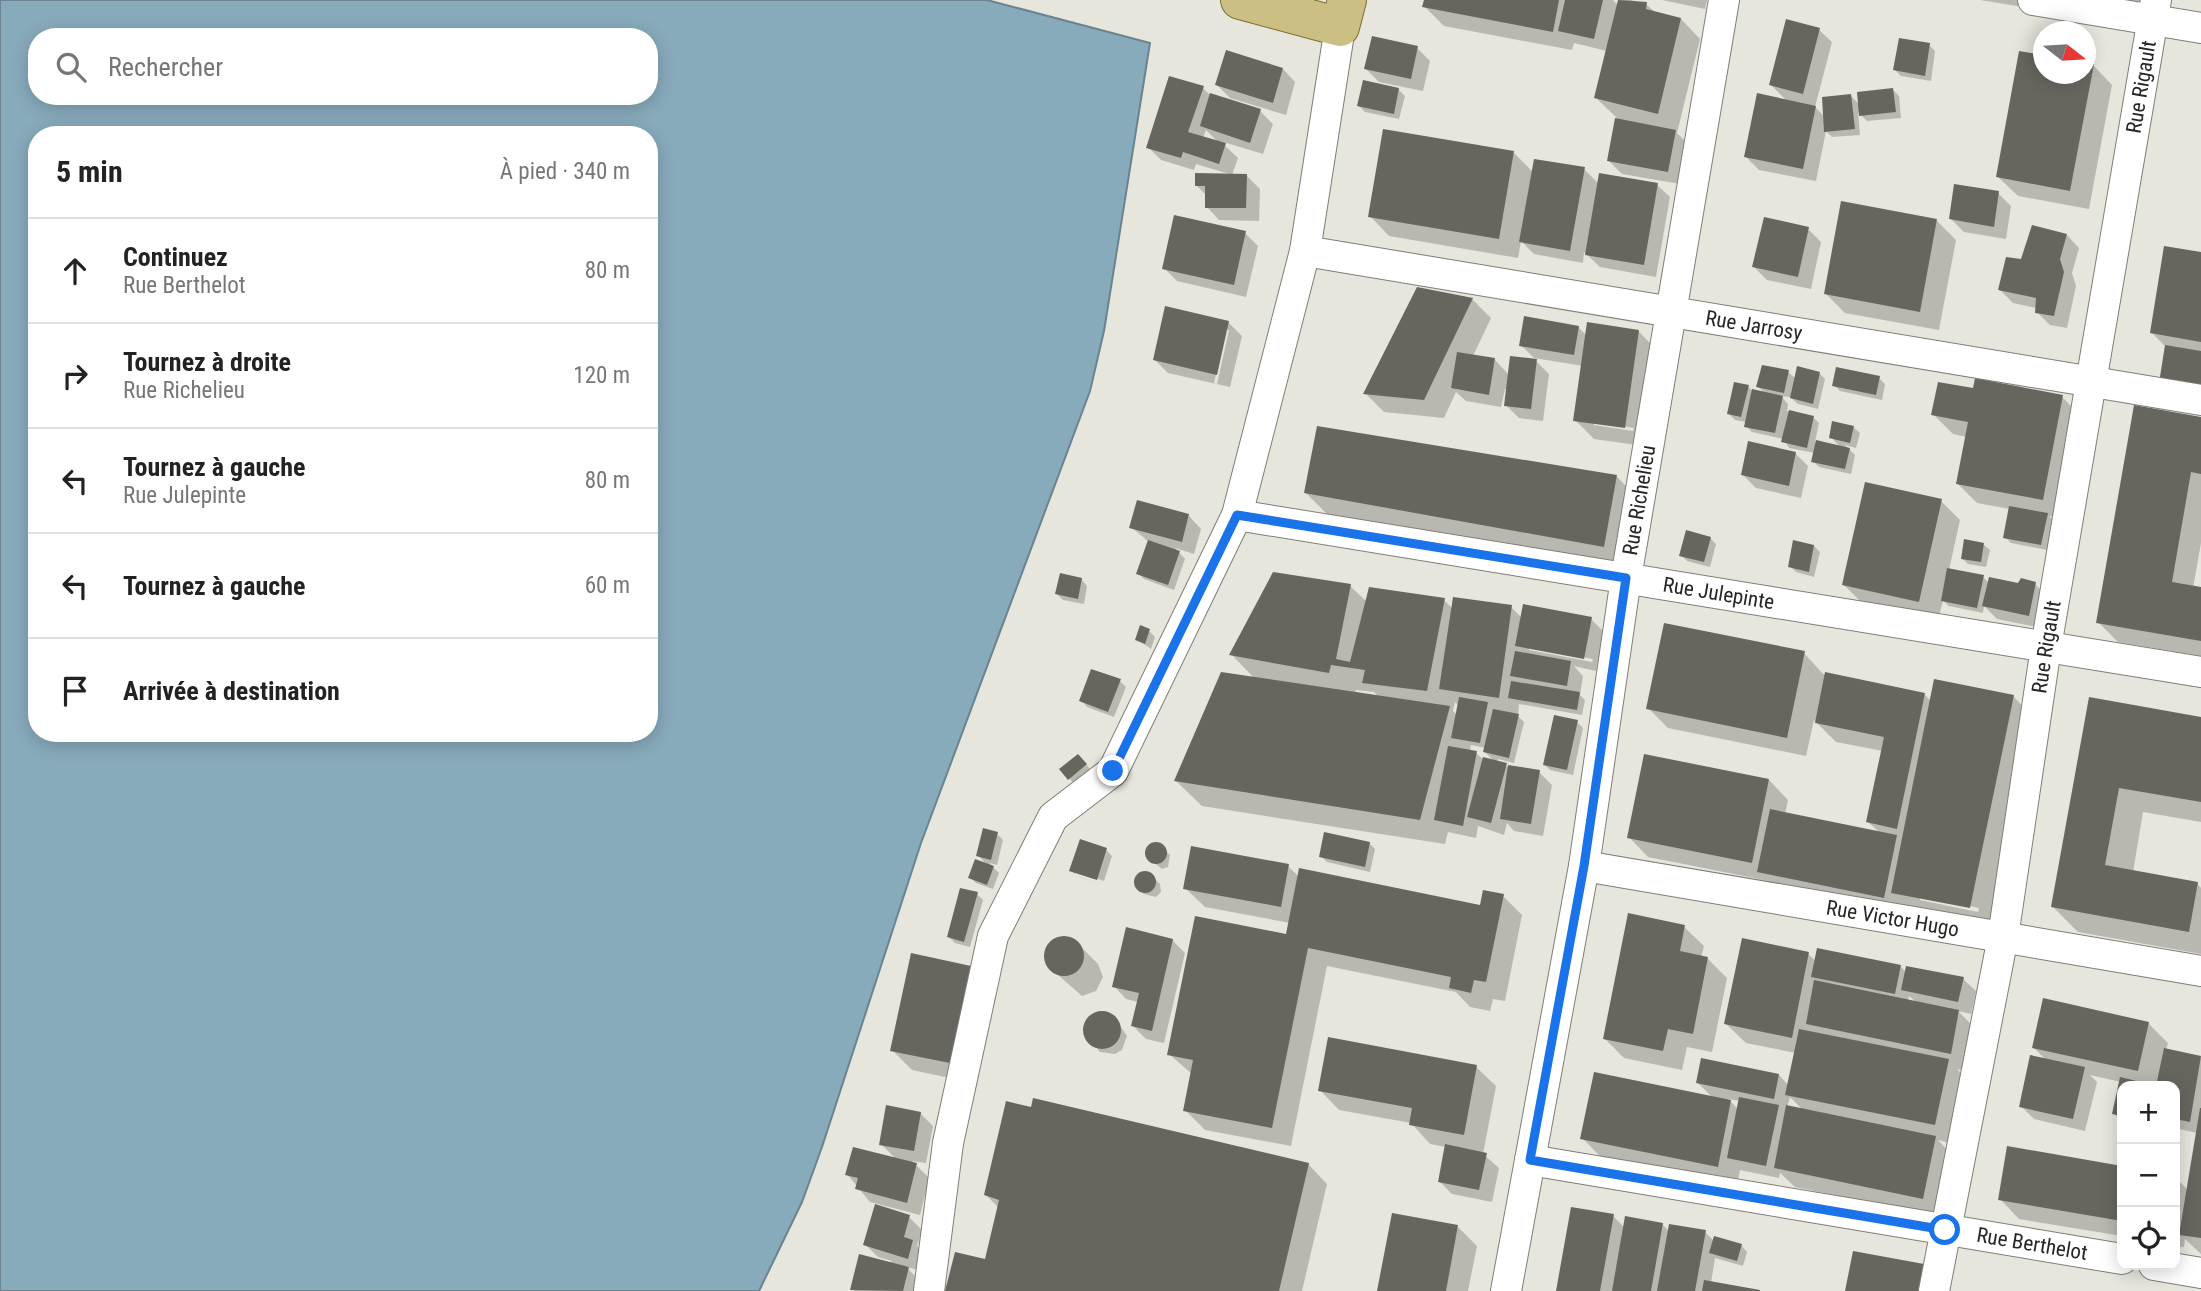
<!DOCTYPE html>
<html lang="fr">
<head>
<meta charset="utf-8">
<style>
  body { margin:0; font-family:"Roboto Condensed",sans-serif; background:#f2f2f2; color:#222 }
  .controls { position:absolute; right:21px; bottom:21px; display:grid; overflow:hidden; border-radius:14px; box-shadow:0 4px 18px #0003 }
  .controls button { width:63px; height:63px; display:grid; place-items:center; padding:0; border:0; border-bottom:2px solid #e0e0e0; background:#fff; color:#222; font:35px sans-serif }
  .compass { position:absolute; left:2033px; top:21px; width:63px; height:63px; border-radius:50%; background:#fff; box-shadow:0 4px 18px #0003; rotate:107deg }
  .stop { position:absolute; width:21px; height:21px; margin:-16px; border:5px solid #1a73e8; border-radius:50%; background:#fff }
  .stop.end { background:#1a73e8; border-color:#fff; box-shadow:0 2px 7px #0008 }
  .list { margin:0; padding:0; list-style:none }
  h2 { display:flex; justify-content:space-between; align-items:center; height:91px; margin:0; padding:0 28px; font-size:30px }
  h2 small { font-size:23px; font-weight:400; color:#767676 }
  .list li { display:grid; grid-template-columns:46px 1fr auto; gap:21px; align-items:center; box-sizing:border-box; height:105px; padding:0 28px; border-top:2px solid #e0e0e0 }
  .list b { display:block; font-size:26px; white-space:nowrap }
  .list p { margin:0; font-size:23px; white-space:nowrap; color:#767676 }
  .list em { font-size:23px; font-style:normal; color:#767676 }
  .icon { flex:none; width:38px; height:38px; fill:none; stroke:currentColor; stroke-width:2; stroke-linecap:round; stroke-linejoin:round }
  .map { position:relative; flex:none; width:2201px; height:1291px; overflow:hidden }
  .search { position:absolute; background:#fff; box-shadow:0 4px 18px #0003; left:28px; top:28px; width:630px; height:77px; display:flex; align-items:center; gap:18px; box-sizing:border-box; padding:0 24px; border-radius:28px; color:#767676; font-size:26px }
  .panel { position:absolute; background:#fff; box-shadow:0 4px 18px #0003; left:28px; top:126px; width:630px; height:616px; border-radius:28px }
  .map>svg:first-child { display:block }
  .water { fill:#88abbc; stroke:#6b838e; stroke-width:2; fill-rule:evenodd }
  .shadow { fill:#0003; fill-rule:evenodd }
  .building { fill:#67665e }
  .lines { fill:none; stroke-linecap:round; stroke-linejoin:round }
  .street-casing { stroke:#7f7e76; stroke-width:32 }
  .primary-casing { stroke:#7b6e2c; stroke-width:40 }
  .street { stroke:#fff; stroke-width:30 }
  .primary { stroke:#cbbf83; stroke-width:38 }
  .route { stroke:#1a73e8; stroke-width:9 }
  .labels { text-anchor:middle; stroke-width:7; stroke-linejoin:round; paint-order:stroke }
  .street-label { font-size:21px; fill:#272623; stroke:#f4f3ea }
</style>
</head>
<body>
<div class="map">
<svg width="2201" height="1291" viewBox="0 0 2201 1291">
  <rect width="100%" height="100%" fill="#e7e6dd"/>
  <path class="water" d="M0,0h987l163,43 -46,288 -14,60 -169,452 -99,304 -20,55 -43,89h-759zM37,37h612v59h-612zM37,135h612v598h-612z"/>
  <path class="shadow" d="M1425,0h188l6,6 1,-6h11l15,4 10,9 25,6 19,20 -23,94 11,11 -8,40 -58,-10 -13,-13 8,-43 -21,-20 11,-47 -33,-8 -2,7 -128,-24 -20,-20z
    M1662,0h45l-2,9z
    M1980,0h176l-5,28z
    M1819,30l13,12 -17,65 10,10 26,-21 9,9 33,-15 6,6 2,22 -34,3 -9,-9 2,23 -28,2 -6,-6 -10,50 -57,-11 -13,-13 41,-56 -16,-16z
    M1929,45l6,6 -4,30 -30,-5 -6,-6z
    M1417,48l13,13 -7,30 -44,-9 -13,-13z
    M2086,64l7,1 19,20 -23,124 -71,-13 -20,-19 46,-103h42z
    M1283,69l12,13 -9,33 -56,-17 -13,-13z
    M1203,88l7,7 50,16 13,13 -10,30 -43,-13 18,17 -6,17 15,1 13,13 -1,32 -40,-1 -12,-13v-11l-10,-10 32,-12 -33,-10 -2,6 -33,-10 -13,-13zM1206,130l13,13 -16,-5z
    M1398,89l7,7 -6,23 -34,-7 -6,-6z
    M1514,153l19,19 51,-3 15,15 58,1 13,12 -14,80 -56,-10 -16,-15 -1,11 -49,-9 -13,-13 -3,17 -129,-22 -19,-20z
    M1998,193l13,13 -5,33 -42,-7 -13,-13z
    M1936,220l20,20 -17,90 -94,-17 -19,-19z
    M1808,229l13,13 -10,47 -44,-9 -13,-13z
    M1245,233l13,13 -12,51 -69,-16 -13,-13z
    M2067,235l12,13 -7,25 4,13 -9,42 -17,-3 -13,-13v-4l-24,-5 -13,-13 22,-29z
    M2201,254v151l-35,-58 -14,-14z
    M1472,299l19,19 -18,38 22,4 14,15 27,-14 13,13 -6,47 -24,-3 -13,-13 2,-16h-3l-4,18 -35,-6 -10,-9 -12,26 -60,-6 -19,-19z
    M1166,308l63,15 13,13 -12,51 -62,-14 -13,-13zM1226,330h3l-12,54 -3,-1z
    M1578,327l9,9 51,-5 20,20 -14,95 -50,-7 -19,-19 8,-54 -49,-8 -13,-13zM1594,422l40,6 -1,3 -39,-6z
    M1788,372l8,7 23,-6 6,6 -7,30 -20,-5 -8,-7 -9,-1 7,8 -1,7 26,6 6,6 -4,19 26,6 -10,-11 22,-10 7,6 -4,15 -11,-3 10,10 -4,19 -32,-7 -6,-6 2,-8 -26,-5 -5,-9 -32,-7 -6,-6 1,-4 -12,-2 -6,-6 19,-27 5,4 13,3 -8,-7z
    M1879,378l6,6 -3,16 -42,-9 -6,-6z
    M1975,390l87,7 19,19 -19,103 -13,-3 4,4 -6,30 -36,-7 -6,-6 5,-28 -33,-6 -19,-19 9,-47 -14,-3 -20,-20z
    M2201,418v125l-8,45 8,1v67l-83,-14 -20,-20z
    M1318,428l299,49 25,25 -13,69 -298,-53 -25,-25z
    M1795,453l13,13 -7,32 -45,-10 -13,-13z
    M1941,501l19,19 -11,50 34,7 6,6 46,1 13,13 -6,31 -45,-9 -13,-13 -1,7 -34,-7 -6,-6 -5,20 -75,-16 -19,-19z
    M1189,516l12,13 -7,25 -19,-6 10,11 -11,31 -30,-11 -6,-6 11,-31 -18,-15z
    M1710,538l6,6 -6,23 -23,-6 -6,-6z
    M1983,544l7,6 -4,17 -18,-3 -6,-6z
    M1814,546l6,6 -6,25 -18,-5 -6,-6z
    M1081,579l6,7 -3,18 -21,-4 -6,-6z
    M1350,586l17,16 77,-2 9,9 58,-2 11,11 69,1 13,13 -8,39 -22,-5 9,10 -3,19 5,5 -3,15 -63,-11 -1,12 6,6 -10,41 -16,-4 -1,3 11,5 31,5 13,13 -9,51 -29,-5 -7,-8 -3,12 -26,-9 -2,12 -28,-6 -3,12 -243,-38 -26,-25 79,-102 -24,-25zM1529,647l64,12 -1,3 -63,-12zM1356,690l18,2 5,5 -24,-3zM1455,702l4,4 -2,9 -4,-4zM1471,745l15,3 -1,4 10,10 -11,-2 -8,-7 -6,-1z
    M1149,631l6,6 -4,12 -14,-10z
    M1804,653l19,21 102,21 7,7 81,-6 25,26 -43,210 -77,-15 -13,-12 -2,12 -124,-26 -10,-10 -121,-24 -19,-20 140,-57 19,20 -3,14 95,19 -12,-11 15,-71 -47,-9 -22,-22 -8,36 -138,-28 -20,-20zM1920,896l59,12 -1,4 -58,-12z
    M1093,671l27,10 6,6 -12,30 -27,-10 -6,-7z
    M2090,699l111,20v103l-58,-10 -10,60 64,11 4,5v66l-123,-22 -25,-25z
    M1577,722l6,6 -10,47 -23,-5 -6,-6z
    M1084,762l8,9 -17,14 -14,-16z
    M997,834l6,6 -6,25 -8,-2 10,10 -6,16 -17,-6 -6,-6 17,-12 -9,-10z
    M1369,843l6,6 -5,23 -43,-10 -6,-6z
    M1152,845l11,3 7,7 -2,12 -6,2 -14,-11 -1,-8z
    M1106,850l6,6 -8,25 -29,-10v4l28,10 -26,-9 -6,-6z
    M1288,866l11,11 183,30 21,-11 19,19 -17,86 -12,-2 -3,12 -20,-4 -14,-15 -129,-26 -36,180 -86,-16 -20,-20 7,-36 -23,-20 118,-118 3,-13 -85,-16 -20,-19z
    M1142,874l11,3 7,7 1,8 -5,5 -12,-3 -6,-7 -1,-8z
    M977,894l6,6 -13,47 -15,-4 -6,-6z
    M1684,927l20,19 -3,12 7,1 19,19 -15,74 -25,-5 -5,23 -58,-12 -20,-20z
    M1066,938l12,6 20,20 5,13 -7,14 -14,5 -33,-29 -3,-14 7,-11z
    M1172,940l13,13 -21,90 -18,-4 -13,-13 5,-24 -12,-3 -12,-13z
    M1808,954l8,7 84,5 7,7 56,6 13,12 -5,23 -13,-3 20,20 -8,41 -13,-3 11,11 -14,64 -16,-4 16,17 -12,60 -147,-30 -15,-14 -1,5 -39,-8 -3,15 -135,-27 -20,-20 131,-40 -15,-15 81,-8 10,11 7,-33 -50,-10 -20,-19zM1909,996l8,7 -9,-2zM1790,1097l14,14 -17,-3zM1728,1099l12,2 -2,8z
    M970,968l20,19 -21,95 -57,-12 -20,-20z
    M1098,1013l15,2 14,21 -5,14 -7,4 -15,-2 -15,-18 3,-15z
    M2148,1023l20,20 -2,7 35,8v196l-16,-15 -1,8 -9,-1v-69l13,13 9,-57 -22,-5v-42h-53v34l-8,-6 7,-32 -31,-7 7,7 -12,49 -51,-12 -13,-13 26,-45 -13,-13z
    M1476,1067l20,19 -13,68 16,14 -7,34 -40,-8 -13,-13 7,-34 -16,-3 -19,-21 -72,-13 -19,-20z
    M920,1113l13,13 -7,37 -14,-2 17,17 -9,37 -50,-13 -23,-28 49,-15 -15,-15z
    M2008,1148l114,19v69l-103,-17 -19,-20z
    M1308,1164l19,20 -25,107h-355l40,-30 12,-53 -13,-13z
    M1613,1216l11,11 38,-3 7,7 36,1 9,9 27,4 6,7 -4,14 -28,-8 -4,25 47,8h-200z
    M909,1217l13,13 -5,16 8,8 -5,17 -15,-5 16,16 -2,9h-65l38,-30 -14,-4 -13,-13z
    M1458,1227l19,19 -9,45h-89z"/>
  <path class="building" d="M1424,0h135l-6,32 -131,-25z
    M1565,0h38l-9,39 -36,-8z
    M1618,0l29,2 -1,7 35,9 -23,96 -64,-16z
    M1786,19l34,9 -17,66 -34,-9z
    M1372,36l46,10 -7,33 -47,-10z
    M1899,38l31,5 -5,33 -32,-6z
    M1226,50l57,18 -10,35 -58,-18z
    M2019,51l25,4v19h42v-12l8,2 -24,127 -74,-14z
    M1169,76l35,10 -16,46 38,11 -7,21 -36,-12 -2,6 -35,-10z
    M1363,80l36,8 -5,26 -37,-8z
    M1893,88l3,24 -37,4 -2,-24z
    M1210,93l51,16 -11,34 -50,-17z
    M1757,93l59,13 -13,63 -59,-12z
    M1851,94l4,35 -31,3 -2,-35z
    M1615,118l61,12 -8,42 -61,-11z
    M1383,129l131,22 -15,88 -131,-22z
    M1534,159l51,8 -15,84 -51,-9z
    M1195,173l52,1 -1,34h-41v-22h-10z
    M1599,173l59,10 -14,82 -59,-10z
    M1954,184l45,7 -5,36 -45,-8z
    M1841,201l96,18 -17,93 -96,-18z
    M1174,215l72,16 -12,54 -72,-16z
    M1764,217l45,10 -11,50 -46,-10z
    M2032,225l35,9 -7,25 4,13 -10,44 -19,-3 1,-15 -38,-8 8,-33 15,2z
    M2164,246l37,6v90l-51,-9z
    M1417,287l56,11 -49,102 -61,-6z
    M1165,306l64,15 -12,54 -64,-15z
    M1524,316l55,10 -5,29 -55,-9z
    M1587,322l52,8 -14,98 -52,-7z
    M2165,345l36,6v39l-42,-7z
    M1457,352l38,6 -6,37 -38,-7z
    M1510,356l27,3 -6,50 -27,-3z
    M1762,365l27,5 -5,23 -28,-6z
    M1797,366l23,6 -7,32 -23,-6z
    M1836,367l44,9 -4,19 -44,-9z
    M1975,378l88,17 -20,105 -87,-16 12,-62 -37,-7 7,-33 35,6z
    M1734,382l15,3 -8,32 -14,-3z
    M1752,389l31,7 -8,37 -31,-6z
    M2134,405l67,12v57l-10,-2 -19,110 29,5v54l-105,-18z
    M1789,410l25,6 -7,32 -26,-6z
    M1832,421l22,5 -4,17 -21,-5z
    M1317,426l300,49 -13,72 -300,-54z
    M1816,440l34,8 -5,21 -34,-7z
    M1748,441l48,11 -7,34 -48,-11z
    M1865,482l77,17 -23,103 -77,-17z
    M1137,500l52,14 -7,28 -53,-14z
    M2009,506l39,7 -7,32 -38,-7z
    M1686,530l25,7 -7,25 -25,-6z
    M1964,539l20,4 -3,19 -20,-3z
    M1148,540l32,11 -12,34 -32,-11z
    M1793,540l21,5 -5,27 -21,-5z
    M1947,568l37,7 -7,33 -36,-7z
    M1273,572l78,12 -15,75 14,3 19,-75 76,11 -18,93 -65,-8 3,-13 -34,-5 -2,8 -100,-18z
    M1060,573l22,5 -4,21 -23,-5z
    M1989,577l29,6 3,-5 15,4 -7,34 -47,-10z
    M1453,597l59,8 -13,93 -60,-9z
    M1523,604l69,13 -8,42 -69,-13z
    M1664,623l141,28 -18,87 -141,-29z
    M1140,625l10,4 -5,15 -10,-4z
    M1515,651l56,10 -4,25 -57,-10z
    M1091,669l30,10 -13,33 -29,-11z
    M1221,672l229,34 -30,114 -246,-39z
    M1825,672l100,21 -28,136 -31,-7 18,-85 -69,-14z
    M1934,679l80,16 -44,213 -79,-15z
    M1511,681l69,11 -3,18 -69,-12z
    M1459,697l29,5 -8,41 -29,-5z
    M2089,697l112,20v85l-82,-14 -14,77 93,17 -9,50 -138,-25z
    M1493,709l26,5 -10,44 -26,-6z
    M1554,715l24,5 -11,50 -24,-5z
    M1448,746l29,5 -14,75 -29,-6z
    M1078,754l9,10 -19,16 -9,-11z
    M1644,754l125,25 -17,84 -125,-25z
    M1483,757l24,6 -16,60 -24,-6z
    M1508,765l32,5 -9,54 -31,-5z
    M1770,809l127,26 -13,63 -127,-26z
    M983,828l15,4 -7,28 -15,-4z
    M1324,832l46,10 -5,25 -46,-10z
    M1080,839l27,9 -10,32 -28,-9z
    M1145 853a11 11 0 1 1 22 0a11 11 0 1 1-22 0Z
    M1191,846l98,18 -8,43 -98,-18z
    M975,859l19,7 -7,19 -19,-7z
    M1299,868l181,37 3,-15 21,4 -18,88 -12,-2 -3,13 -22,-5 2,-11 -143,-29 -36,180 -89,-17 10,-51 -26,-5 28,-139 91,18z
    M1134 882a11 11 0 1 1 22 0a11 11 0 1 1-22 0Z
    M960,888l18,4 -14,50 -17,-5z
    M1628,913l57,12 -5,26 28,6 -15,77 -25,-5 -5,22 -60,-12z
    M1126,927l47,12 -21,92 -21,-5 8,-33 -27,-6z
    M1044 956a20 20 0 1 1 40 0a20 20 0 1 1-40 0Z
    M1742,938l67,14 -17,86 -68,-14z
    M1817,948l84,17 -6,29 -84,-17z
    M911,953l60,13 -21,97 -60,-12z
    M1906,966l58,11 -6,25 -57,-12z
    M1814,980l145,30 -8,44 -145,-30z
    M2043,998l106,24 -11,49 -106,-23z
    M1083 1030a19 19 0 1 1 38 0a19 19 0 1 1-38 0Z
    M1799,1029l150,30 -14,66 -150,-30z
    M1328,1037l149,28 -13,70 -55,-10 3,-17 -94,-17z
    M2164,1048l37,8 -11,66 -15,-3v-33h-19z
    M2030,1055l55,12 -12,52 -54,-12z
    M1701,1058l78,16 -5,25 -78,-16z
    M1594,1072l137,28 -13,67 -138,-28z
    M2120,1077l29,7 -27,2v30l-10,-2z
    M1739,1097l40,8 -13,61 -39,-8z
    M1033,1098l276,65 -30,128h-334l10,-39 30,7 14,-59 -15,-5 22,-94 25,6z
    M886,1105l35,7 -7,39 -35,-6z
    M1786,1105l150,31 -13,63 -149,-31z
    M2200,1108h1v130l-22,-3z
    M1445,1144l42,9 -8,37 -41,-8z
    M2007,1146l115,20v55l-124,-21z
    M853,1147l64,16 -10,40 -52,-14 3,-11 -13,-3z
    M875,1204l35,11 -6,22 9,3 -5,19 -45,-14z
    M1571,1207l43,7 -14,77h-44z
    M1392,1213l66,12 -12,66h-69z
    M1625,1216l38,7 -12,68h-39z
    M1669,1224l37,6 -11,61h-38z
    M1714,1236l28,8 -5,17 -28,-8z
    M1853,1251l71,13 -6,27h-73z
    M859,1254l50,13 -6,24 -53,-1z
    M1704,1280l56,10v1h-58z"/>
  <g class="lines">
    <defs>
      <g id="street">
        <path d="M2033,0l168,28"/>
        <path id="s1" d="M1305,251l896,149"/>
        <path id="s2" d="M1237,515l964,157"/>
        <path id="s3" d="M1584,866l617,105"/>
        <path id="s4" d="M1530,1160l592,99"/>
        <path d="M2154,1265l47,8"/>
        <path d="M929,1291l19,-148 45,-207 60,-119 60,-46 124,-256 68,-264 35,-224"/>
        <path id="s5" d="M1506,1291l78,-425 42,-288 98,-578"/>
        <path id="s6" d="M1934,1291l69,-354 43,-290 110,-647"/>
      </g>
      <path id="primary" d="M1240,0l100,27 7,-27"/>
    </defs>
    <use href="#street" class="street-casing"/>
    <use href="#primary" class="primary-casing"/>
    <use href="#street" class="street"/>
    <use href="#primary" class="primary"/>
  </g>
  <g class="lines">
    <path class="route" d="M1113,771l124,-256 389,63 -42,288 -54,294 415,70"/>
  </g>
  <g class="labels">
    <g class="street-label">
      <text dy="7" stroke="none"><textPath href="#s6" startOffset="1222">Rue Rigault</textPath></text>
      <text dy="7" stroke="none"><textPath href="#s1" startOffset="455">Rue Jarrosy</textPath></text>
      <text dy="7" stroke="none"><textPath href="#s5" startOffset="802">Rue Richelieu</textPath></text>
      <text dy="7" stroke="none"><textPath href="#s2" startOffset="488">Rue Julepinte</textPath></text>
      <text dy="7" stroke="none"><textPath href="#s6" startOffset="654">Rue Rigault</textPath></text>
      <text dy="7" stroke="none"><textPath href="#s3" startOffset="313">Rue Victor Hugo</textPath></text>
      <text dy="7" stroke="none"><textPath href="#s4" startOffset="509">Rue Berthelot</textPath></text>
    </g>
  </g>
</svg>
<div class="controls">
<button>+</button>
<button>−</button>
<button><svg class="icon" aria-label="locate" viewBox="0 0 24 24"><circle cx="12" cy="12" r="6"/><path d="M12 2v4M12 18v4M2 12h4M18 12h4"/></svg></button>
</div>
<svg class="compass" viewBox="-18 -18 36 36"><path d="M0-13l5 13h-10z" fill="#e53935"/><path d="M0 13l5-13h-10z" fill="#767676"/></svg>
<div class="stop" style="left:1945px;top:1230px"></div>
<div class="stop end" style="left:1113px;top:771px"></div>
<div class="search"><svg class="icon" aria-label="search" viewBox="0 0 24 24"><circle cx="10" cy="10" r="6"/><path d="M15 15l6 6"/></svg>Rechercher</div>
<section class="panel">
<h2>5 min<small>À pied · 340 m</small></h2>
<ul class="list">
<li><svg class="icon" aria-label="ahead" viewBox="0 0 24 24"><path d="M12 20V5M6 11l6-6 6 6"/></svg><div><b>Continuez</b><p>Rue Berthelot</p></div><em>80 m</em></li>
<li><svg class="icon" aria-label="right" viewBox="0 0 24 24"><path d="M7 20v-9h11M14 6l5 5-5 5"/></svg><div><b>Tournez à droite</b><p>Rue Richelieu</p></div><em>120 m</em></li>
<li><svg class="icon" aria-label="left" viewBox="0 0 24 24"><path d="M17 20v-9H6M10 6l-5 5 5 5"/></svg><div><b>Tournez à gauche</b><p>Rue Julepinte</p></div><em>80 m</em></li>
<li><svg class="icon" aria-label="left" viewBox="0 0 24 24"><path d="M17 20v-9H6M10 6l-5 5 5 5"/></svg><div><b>Tournez à gauche</b></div><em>60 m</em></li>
<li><svg class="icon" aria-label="arrive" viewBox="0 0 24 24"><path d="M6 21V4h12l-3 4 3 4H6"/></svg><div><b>Arrivée à destination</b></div></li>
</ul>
</section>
</div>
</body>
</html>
